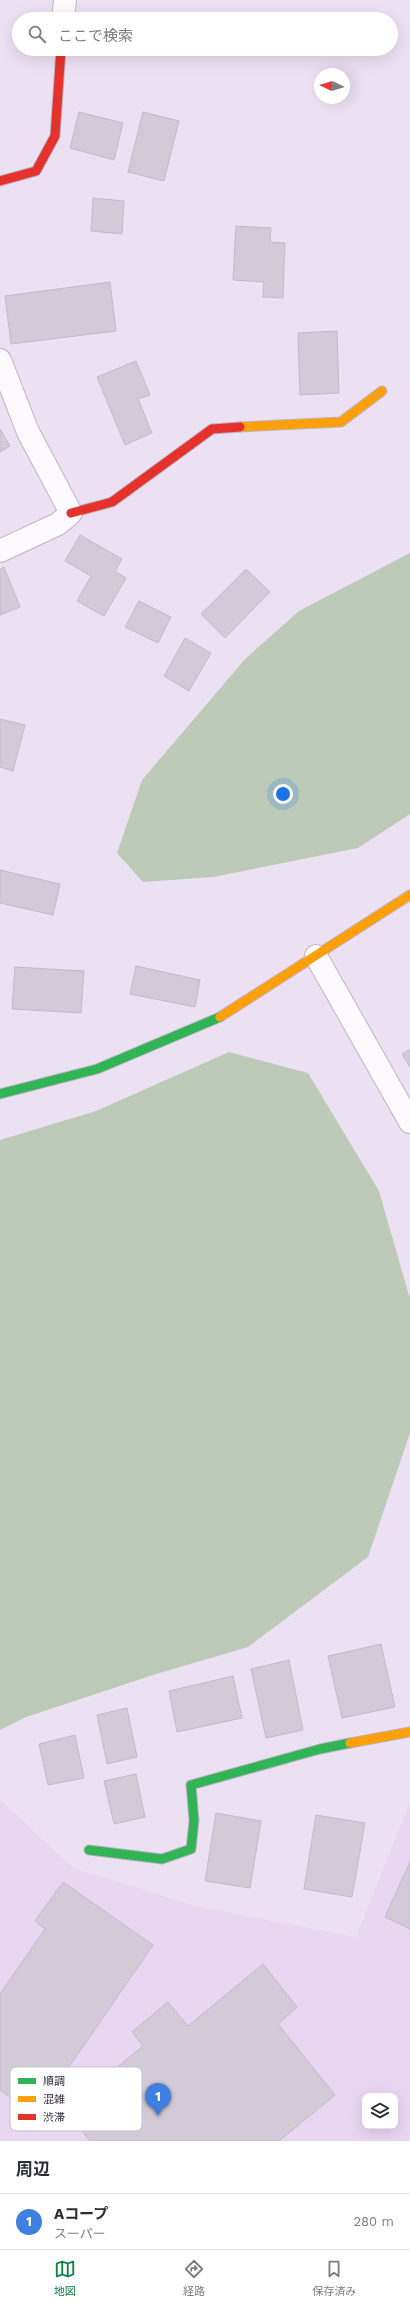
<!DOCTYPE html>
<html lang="ja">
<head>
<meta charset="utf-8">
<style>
  body { margin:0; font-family:"Work Sans","Noto Sans JP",sans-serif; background:#f2f2f3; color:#2b2b33 }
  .controls { position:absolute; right:12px; bottom:12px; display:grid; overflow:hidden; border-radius:8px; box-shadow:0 4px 16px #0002 }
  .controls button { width:36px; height:36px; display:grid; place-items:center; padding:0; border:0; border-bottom:1px solid #e1e1e2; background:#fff; color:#2b2b33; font:20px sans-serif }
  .compass { position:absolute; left:314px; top:68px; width:36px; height:36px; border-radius:50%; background:#fff; box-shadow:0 4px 16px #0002; rotate:274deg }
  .you { position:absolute; left:283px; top:794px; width:14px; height:14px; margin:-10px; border:3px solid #fff; border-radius:50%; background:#1a73e8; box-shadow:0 0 0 6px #1a73e833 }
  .badge { display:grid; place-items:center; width:26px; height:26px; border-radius:50%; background:#0b8043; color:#fff; font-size:13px; font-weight:700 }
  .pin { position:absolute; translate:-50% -33px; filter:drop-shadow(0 1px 2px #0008) }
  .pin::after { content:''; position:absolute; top:21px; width:14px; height:12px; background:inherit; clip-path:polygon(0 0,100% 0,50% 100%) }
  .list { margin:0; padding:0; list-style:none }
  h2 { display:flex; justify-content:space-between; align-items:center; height:52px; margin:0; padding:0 16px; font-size:17px }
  h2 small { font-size:13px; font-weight:400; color:#7c7c81 }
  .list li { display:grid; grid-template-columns:26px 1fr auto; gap:12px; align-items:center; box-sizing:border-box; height:56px; padding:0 16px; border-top:1px solid #e1e1e2 }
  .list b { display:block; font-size:15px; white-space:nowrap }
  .list p { margin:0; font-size:13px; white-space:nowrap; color:#7c7c81 }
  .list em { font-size:13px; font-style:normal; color:#7c7c81 }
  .icon { flex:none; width:22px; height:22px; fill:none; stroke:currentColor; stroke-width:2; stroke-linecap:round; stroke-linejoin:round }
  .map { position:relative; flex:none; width:410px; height:2141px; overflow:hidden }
  .search { position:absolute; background:#fff; box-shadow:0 4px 16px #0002; left:12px; right:12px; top:12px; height:44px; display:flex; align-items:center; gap:10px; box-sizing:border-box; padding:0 14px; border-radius:22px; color:#7c7c81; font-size:15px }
  .sheet { height:108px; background:#fff }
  nav { display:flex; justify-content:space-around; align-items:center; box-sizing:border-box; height:56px; border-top:1px solid #e1e1e2; background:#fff; font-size:11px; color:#7c7c81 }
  nav a { display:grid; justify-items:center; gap:2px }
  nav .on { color:#0b8043 }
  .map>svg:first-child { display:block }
  .built { fill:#e8d6f3; fill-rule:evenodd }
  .forest { fill:#bdcab8 }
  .building { fill:#d3cad8; stroke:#c2bac8 }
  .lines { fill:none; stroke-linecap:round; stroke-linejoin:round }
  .street-casing { stroke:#bdb4c3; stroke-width:24 }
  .fast-casing { stroke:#bdb4c3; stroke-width:11 }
  .slow-casing { stroke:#bdb4c3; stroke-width:11 }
  .jam-casing { stroke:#bdb4c3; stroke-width:11 }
  .street { stroke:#fcfafd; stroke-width:22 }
  .fast { stroke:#30b455; stroke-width:9 }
  .slow { stroke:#ff9f0a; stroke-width:9 }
  .jam { stroke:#e5322d; stroke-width:9 }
  .key { fill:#fff; stroke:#c2c0c3; stroke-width:1 }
  .key-label { font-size:11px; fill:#332c38 }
</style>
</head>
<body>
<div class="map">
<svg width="410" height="2141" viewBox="0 0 410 2141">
  <rect width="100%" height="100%" fill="#ece1f3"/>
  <path class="built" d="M0,1799l73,69 126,39 157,30 54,-134v338h-410zM365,2096h30v30h-30z"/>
  <path class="forest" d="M410,553v261l-52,34 -145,29 -70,5 -26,-29 25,-73 104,-122 53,-47z
    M229,1052l79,21 71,118 31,108v134l-42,124 -120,90 -95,28 -127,42 -26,13v-590l96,-29z"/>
  <path class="building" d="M79,112l44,11 -9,37 -44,-12z
    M143,112l36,9 -15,60 -36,-9z
    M93,198l31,3 -2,33 -31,-3z
    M236,226l35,2 -1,14 15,1 -2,55 -20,-1 1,-15 -31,-2z
    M110,282l6,49 -105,13 -6,-48z
    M337,331l2,62 -39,2 -2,-62z
    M136,361l14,34 -12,4 14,34 -27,12 -28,-68z
    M0,429l10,17 -10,6z
    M80,535l42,24 -7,12 11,7 -22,38 -27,-15 14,-25 -26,-15z
    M4,567l16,40 -20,8v-46z
    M246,569l24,23 -45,46 -24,-24z
    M139,601l32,16 -13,26 -33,-16z
    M185,638l26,15 -22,38 -25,-15z
    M0,719l25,6 -12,46 -13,-4z
    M0,870l60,14 -7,31 -53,-12z
    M136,966l64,14 -5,27 -65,-13z
    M15,967l69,4 -3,42 -69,-4z
    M410,1049v18l-8,-13z
    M381,1644l14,63 -53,11 -14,-62z
    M289,1660l14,70 -37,8 -15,-69z
    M233,1676l9,42 -65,14 -8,-41z
    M127,1708l10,49 -30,7 -10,-49z
    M75,1735l9,43 -36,7 -9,-41z
    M136,1774l9,43 -31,7 -10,-43z
    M216,1813l45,8 -11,67 -45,-7z
    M316,1815l49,8 -13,74 -48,-8z
    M410,1862v67l-25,-12z
    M63,1882l90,63 -117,170 -36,-25v-96l45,-65 -10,-8z
    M263,1964l34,43 -19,17 57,71 -56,46h-189l-25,-31 78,-64 -11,-14 36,-30 20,24z"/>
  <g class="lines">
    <defs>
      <path id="street" d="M63,19l2,-19
        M0,360l28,72 43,81 -13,11 -58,27
        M316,956l94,166"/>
      <path id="fast" d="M0,1094l97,-25 123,-52
        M89,1850l73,9 29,-10 3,-28 -3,-36 129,-36 30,-6"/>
      <path id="slow" d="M240,427l101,-5 41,-31
        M220,1017l190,-122
        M350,1743l60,-11"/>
      <path id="jam" d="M0,181l36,-10 19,-35 6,-87
        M71,513l41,-11 100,-73 28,-2"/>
    </defs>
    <use href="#street" class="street-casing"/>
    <use href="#fast" class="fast-casing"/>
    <use href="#slow" class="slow-casing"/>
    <use href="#jam" class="jam-casing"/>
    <use href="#street" class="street"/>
    <use href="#fast" class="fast"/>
    <use href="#slow" class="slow"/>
    <use href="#jam" class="jam"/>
  </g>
  <rect x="10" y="2067" width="132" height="64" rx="6" class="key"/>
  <rect x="18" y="2078" width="18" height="6" fill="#30b455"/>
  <rect x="18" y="2096" width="18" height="6" fill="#ff9f0a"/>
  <rect x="18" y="2114" width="18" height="6" fill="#e5322d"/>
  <g class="key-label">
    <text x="43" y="2085">順調</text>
    <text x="43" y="2103">混雑</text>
    <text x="43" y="2121">渋滞</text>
  </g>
</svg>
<div class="controls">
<button><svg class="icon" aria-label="layers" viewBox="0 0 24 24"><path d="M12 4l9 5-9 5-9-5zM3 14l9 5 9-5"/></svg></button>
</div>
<svg class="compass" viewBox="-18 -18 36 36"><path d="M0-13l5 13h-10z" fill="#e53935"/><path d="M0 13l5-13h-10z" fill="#7c7c81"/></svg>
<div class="you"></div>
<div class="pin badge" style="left:158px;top:2116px;background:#3f7fe0">1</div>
<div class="search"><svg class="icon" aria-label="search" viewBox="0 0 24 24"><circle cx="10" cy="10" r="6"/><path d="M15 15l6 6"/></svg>ここで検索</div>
</div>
<section class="sheet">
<h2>周辺<small></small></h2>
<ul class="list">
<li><span class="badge" style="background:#3f7fe0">1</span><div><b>Aコープ</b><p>スーパー</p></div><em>280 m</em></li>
</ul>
</section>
<nav>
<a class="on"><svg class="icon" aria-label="map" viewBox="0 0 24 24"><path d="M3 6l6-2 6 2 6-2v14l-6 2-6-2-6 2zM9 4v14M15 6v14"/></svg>地図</a>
<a><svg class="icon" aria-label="directions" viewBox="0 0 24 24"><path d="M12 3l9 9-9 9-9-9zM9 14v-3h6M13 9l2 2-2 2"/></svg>経路</a>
<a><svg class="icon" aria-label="saved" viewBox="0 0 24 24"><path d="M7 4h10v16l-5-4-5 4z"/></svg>保存済み</a>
</nav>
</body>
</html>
